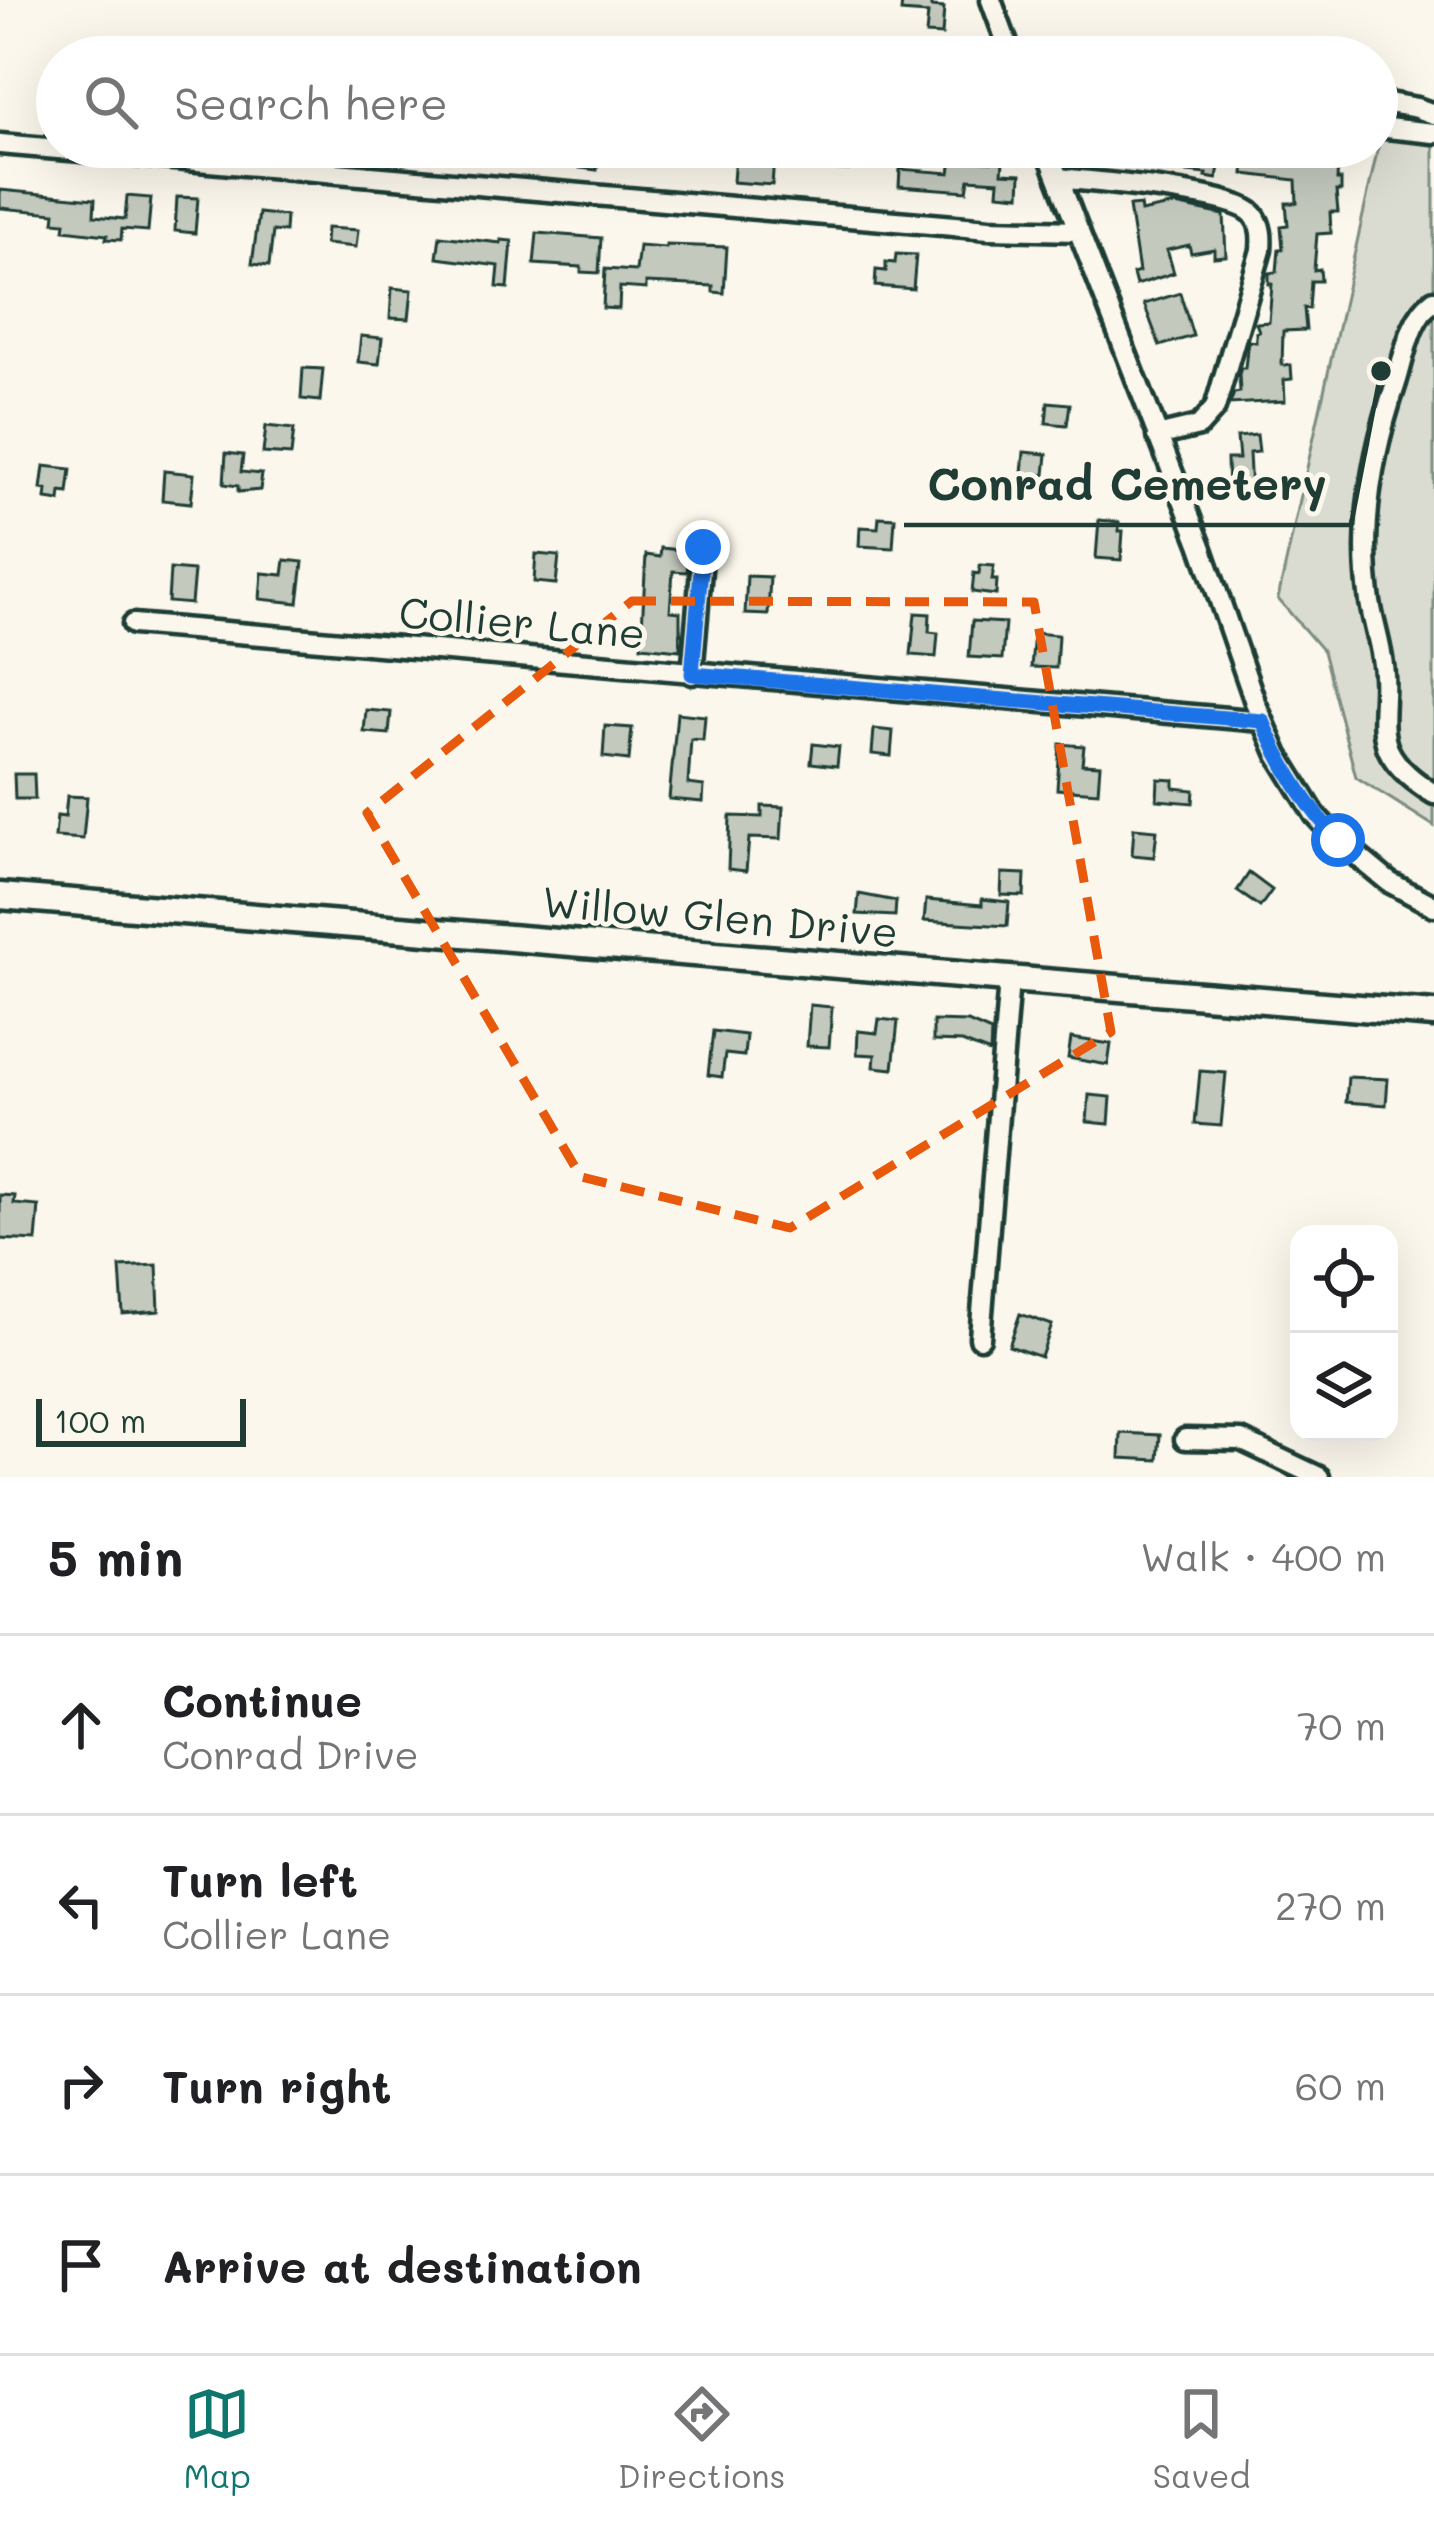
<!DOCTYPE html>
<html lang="en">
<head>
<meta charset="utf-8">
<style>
  body { margin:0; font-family:Mali,sans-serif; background:#f2f2f2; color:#202124 }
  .controls { position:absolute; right:36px; bottom:36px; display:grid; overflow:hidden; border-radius:24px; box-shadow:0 12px 48px #0002 }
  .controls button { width:108px; height:108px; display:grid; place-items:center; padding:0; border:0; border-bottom:3px solid #e0e0e0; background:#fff; color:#202124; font:60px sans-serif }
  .scale { position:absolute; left:36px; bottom:30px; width:210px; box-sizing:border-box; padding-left:12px; border:6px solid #1f3d34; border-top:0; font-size:33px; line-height:42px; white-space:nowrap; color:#1f3d34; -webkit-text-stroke:9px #fbf7ec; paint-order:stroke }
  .stop { position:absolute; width:36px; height:36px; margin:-27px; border:9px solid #1a73e8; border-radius:50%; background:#fff }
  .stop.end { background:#1a73e8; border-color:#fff; box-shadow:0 3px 12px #0008 }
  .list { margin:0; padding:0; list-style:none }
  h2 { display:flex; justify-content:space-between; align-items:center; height:156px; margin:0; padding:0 48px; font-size:51px }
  h2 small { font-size:39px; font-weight:400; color:#757577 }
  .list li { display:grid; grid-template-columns:78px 1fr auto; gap:36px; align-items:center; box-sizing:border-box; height:180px; padding:0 48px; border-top:3px solid #e0e0e0 }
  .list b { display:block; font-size:45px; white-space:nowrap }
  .list p { margin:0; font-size:39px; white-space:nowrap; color:#757577 }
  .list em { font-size:39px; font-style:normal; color:#757577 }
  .icon { flex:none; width:66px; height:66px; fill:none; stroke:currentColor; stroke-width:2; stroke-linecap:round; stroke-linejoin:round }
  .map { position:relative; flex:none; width:1434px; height:1477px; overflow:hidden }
  .search { position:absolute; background:#fff; box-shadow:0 12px 48px #0002; left:36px; right:36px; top:36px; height:132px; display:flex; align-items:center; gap:30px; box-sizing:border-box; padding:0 42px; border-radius:66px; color:#757577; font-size:45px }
  .sheet { height:876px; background:#fff }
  nav { display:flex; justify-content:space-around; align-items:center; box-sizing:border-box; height:168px; border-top:3px solid #e0e0e0; background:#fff; font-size:33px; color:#757577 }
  nav a { display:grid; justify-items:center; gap:6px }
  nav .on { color:#0f766e }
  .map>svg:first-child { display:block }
  .green { fill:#dbdcd1; stroke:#7d8c82; stroke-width:3 }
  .building { fill:#c4c9be; stroke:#1f3d34; stroke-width:3 }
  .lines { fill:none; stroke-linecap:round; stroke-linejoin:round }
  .minor-casing { stroke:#1f3d34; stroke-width:27 }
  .major-casing { stroke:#1f3d34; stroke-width:33 }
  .minor { stroke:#fbf7ec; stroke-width:18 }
  .major { stroke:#fbf7ec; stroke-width:24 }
  .route { stroke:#1a73e8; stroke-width:15 }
  .marked { fill:none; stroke:#e8590c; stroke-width:9; stroke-dasharray:24 15; stroke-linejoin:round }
  .labels { text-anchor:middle; stroke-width:10; stroke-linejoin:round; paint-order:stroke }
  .street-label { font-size:42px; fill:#1f3d34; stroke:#fbf7ec }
  .leader { fill:none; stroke:#1f3d34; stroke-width:4.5 }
  .callout-dot { fill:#1f3d34; stroke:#fbf7ec; stroke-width:4.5 }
  .callout-label { font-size:45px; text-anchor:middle; font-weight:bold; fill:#1f3d34; stroke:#fbf7ec; stroke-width:10; stroke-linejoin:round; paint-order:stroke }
</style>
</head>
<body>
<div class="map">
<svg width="1434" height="1477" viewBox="0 0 1434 1477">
  <rect width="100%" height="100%" fill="#fbf7ec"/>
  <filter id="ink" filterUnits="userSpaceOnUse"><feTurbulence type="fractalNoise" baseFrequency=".00833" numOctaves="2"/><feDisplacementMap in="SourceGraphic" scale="24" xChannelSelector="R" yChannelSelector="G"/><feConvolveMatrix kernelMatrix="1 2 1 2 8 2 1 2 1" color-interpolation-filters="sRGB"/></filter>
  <g filter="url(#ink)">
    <path class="green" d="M1434,104v722l-78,-49 -33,-126 -45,-52 101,-456z"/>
    <path class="building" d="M902,0h29v7l13,1 -2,27 -16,-1 2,-20 -27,-2z
      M570,147h29l-2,23 -17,-2 1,-6 -13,-1z
      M814,147h36l-1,23 -36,-1z
      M1091,147h38l-1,16 -39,-5z
      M1150,147h72l-5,32 -11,-2 1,-3 -59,-6z
      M1246,147h42l-1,11 51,4 -1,18h4v11h-5l2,21h-8l1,21 -14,1 -3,36 6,-1 1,12h-10l-2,28 -5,-1 2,22 -23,1 -1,34h9l1,14 -8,1 1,21 -55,3 4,-11 6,-1 -1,-18 2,-6h4l3,-27 8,1v-10l3,-1 -3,-8 13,-1 3,-38h-3v-11l8,-1 2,-23h4l-2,-23 7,-1 -2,-22h11l-1,-23 -52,-6z
      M735,155l39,4 -2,26 -39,-3z
      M952,159l51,3 -1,11 19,1 -1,21 -22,-2 1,-12 -30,-2 -2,12 -68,-5 1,-17 50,4z
      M0,190l95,9 -1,17 31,3 2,-23 24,2 -3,33 -26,-2 -1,11 -15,-1 1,-4 -43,-5 1,-7 -11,-1 1,-9 -55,-5z
      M177,197l21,1 -3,35 -20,-2z
      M1140,205l1,7 34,-7 49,10 2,41 -12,1v-8l-23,4 -2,-8 -22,5 7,23 -38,12 -3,-11 6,-2 -10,-66z
      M259,213l27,3 -1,16 -12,-1 -4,35 -17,-2z
      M326,228l32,2 -2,17 -31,-3z
      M537,233l64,5 -2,35 -18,-1v-5l-47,-3z
      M440,236l61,7v-3l11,1 -4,47 -11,-1 2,-21 -62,-8z
      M666,245l61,2 -3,46 -11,-1v-6l-67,-3v6l-26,-2 -1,22 -16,-1 2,-39 31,2 3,-25 27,2z
      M896,254l20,1 -3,34 -38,-3 1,-16 10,1v-9l9,1z
      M392,288l20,2 -3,29 -19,-1z
      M1180,293l13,43 -33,10 -16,-42z
      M361,336l21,2 -3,26 -21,-2z
      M303,368l20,1 -3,32 -19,-2z
      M1048,402l22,2 -3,21 -21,-2z
      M266,426l28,3 -3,26 -28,-2z
      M1257,435l2,17 -10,1 2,38 -23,1 -1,-33h12l-2,-22z
      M1024,452l23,2 -2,21 -23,-2z
      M226,453l17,2 -2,17 21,2 -2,16 -22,2v-6l-14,-2z
      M44,466l27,3 -3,24 -7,-1 -1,9 -14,-2 1,-9 -6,-1z
      M164,471l30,3 -3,29 -29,-3z
      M879,517l16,1 -2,30 -34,-2 1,-19 18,1z
      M1099,520l20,2v9h4l-2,29 -25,-2z
      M661,548l28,3 -2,21 -14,-1 -3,40 10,1v38l-39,-4 5,-91 14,2z
      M536,554l23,2 -3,28 -22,-2z
      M285,560l18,2 -5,41 -38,-4 2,-26 21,2z
      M980,565l14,1 -2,14h5l-1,15 -24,-3 2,-19 5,1z
      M170,569l24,2 -3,33 -23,-2z
      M747,576l23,1 -2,38 -23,-1z
      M915,613l15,1 -1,18 9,1 -2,24 -25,-2z
      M972,621l33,2 -3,36 -33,-2z
      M1034,633l24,2 -2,33 -25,-1z
      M366,710l25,2 -2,22 -25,-2z
      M677,713l28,3 -2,24 -12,-1 -3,45 16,2 -1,16 -34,-3z
      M605,726l27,2 -3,32 -26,-3z
      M874,729l19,2 -2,25 -19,-2z
      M813,744l26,3 -2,19 -26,-3z
      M1060,744l24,2 -2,18 18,1 -2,27 -41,-3z
      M14,774h20l1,25h-20z
      M1158,779l16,1v8l20,2 -1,13 -36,-3z
      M67,796l20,1 -4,42 -28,-2 2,-21 8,1z
      M762,806l21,1 -2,32 -32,-1 -3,33 -18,-2 2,-53 32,1z
      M1134,828l23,2 -3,27 -22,-2z
      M1002,873l23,1 -1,22 -23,-1z
      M1249,873l23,17 -12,17 -23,-16z
      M859,894l37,7 -1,15 -38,-2z
      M982,899l27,3 -2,24 -83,-5 2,-21 56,5z
      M810,1005l22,2 -3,40 -22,-1z
      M879,1019l19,2 -5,48 -19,-2 1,-12 -18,-1 1,-23 19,2z
      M933,1021l35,1 23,10 -1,21 -28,-11 -29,-1z
      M713,1031l33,4 -2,21 -19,-2 -3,23 -14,-2z
      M1071,1038l40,6 -3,21 -40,-7z
      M1200,1071l26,2 -5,53 -26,-2z
      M1348,1077l40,2 -2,26 -40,-3z
      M1089,1095l22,2 -2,27 -22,-2z
      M0,1195l15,1 -1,8 25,2 -3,35 -36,-2z
      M157,1265l2,46 -36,3 -3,-47z
      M1020,1314l32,11 -11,32 -32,-11z
      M1121,1433l39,2 -2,25 -38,-2z"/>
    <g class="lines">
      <defs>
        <path id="minor" d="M991,0l21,57
          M1377,101l40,7 17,6
          M1377,127l57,6
          M0,144l989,85 90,2
          M1046,147l155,399 54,156 23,53 37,60 23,25 51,42 45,24
          M1058,178c36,4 175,14 195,36 9,11 9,23 8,36l-46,158 -16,18 -42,10
          M1434,300c-25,18 -29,55 -38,83 -24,70 -37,145 -26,219 4,25 13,49 14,73 2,25 -5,51 4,74 9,20 29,34 46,45
          M133,624l1130,97
          M692,674l11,-127
          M980,1338l29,-358
          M1185,1439l56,1 78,37"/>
        <path id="major" d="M0,896l1434,118"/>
      </defs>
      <use href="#minor" class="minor-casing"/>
      <use href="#major" class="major-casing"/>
      <use href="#minor" class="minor"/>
      <use href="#major" class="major"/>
    </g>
  </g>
  <g class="lines" filter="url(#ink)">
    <path class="route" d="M703,547l-11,127 571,47c19,45 42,83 75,119"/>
  </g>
  <path class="marked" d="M632,601l402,1 77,430 -321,196 -209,-51 -214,-364z"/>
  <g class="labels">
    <g class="street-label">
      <text transform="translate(522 623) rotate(5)" y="15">Collier Lane</text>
      <text transform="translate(720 917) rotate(5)" y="15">Willow Glen Drive</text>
    </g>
  </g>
  <path class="leader" d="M1381 371L1351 525H904"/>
  <circle class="callout-dot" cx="1381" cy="371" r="12"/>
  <g class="callout-label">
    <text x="1127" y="500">Conrad Cemetery</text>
  </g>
</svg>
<div class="controls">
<button><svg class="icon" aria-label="locate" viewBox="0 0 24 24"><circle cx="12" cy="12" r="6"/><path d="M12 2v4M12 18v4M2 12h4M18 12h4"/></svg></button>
<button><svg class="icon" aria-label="layers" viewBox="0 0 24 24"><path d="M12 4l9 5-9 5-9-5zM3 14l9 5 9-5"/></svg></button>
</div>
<div class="scale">100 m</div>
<div class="stop" style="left:1338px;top:840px"></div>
<div class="stop end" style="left:703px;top:547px"></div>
<div class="search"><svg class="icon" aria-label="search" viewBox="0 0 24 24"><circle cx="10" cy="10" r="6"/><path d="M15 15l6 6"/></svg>Search here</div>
</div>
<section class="sheet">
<h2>5 min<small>Walk · 400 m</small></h2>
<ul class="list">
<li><svg class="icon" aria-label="ahead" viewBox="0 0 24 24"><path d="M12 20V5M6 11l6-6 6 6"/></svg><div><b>Continue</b><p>Conrad Drive</p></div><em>70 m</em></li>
<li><svg class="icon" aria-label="left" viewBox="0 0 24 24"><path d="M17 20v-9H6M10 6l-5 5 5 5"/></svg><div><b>Turn left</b><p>Collier Lane</p></div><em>270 m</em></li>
<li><svg class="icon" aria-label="right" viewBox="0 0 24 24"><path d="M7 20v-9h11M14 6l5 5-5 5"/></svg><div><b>Turn right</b></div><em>60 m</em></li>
<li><svg class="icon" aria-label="arrive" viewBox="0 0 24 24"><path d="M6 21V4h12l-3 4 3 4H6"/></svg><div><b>Arrive at destination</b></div></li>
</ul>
</section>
<nav>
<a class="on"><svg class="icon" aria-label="map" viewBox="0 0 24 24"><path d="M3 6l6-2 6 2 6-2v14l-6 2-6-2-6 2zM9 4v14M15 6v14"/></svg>Map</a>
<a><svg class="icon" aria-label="directions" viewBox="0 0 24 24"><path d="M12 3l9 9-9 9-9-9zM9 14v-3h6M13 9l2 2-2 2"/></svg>Directions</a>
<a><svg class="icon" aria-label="saved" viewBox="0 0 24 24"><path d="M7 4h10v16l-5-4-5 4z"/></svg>Saved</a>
</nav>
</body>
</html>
